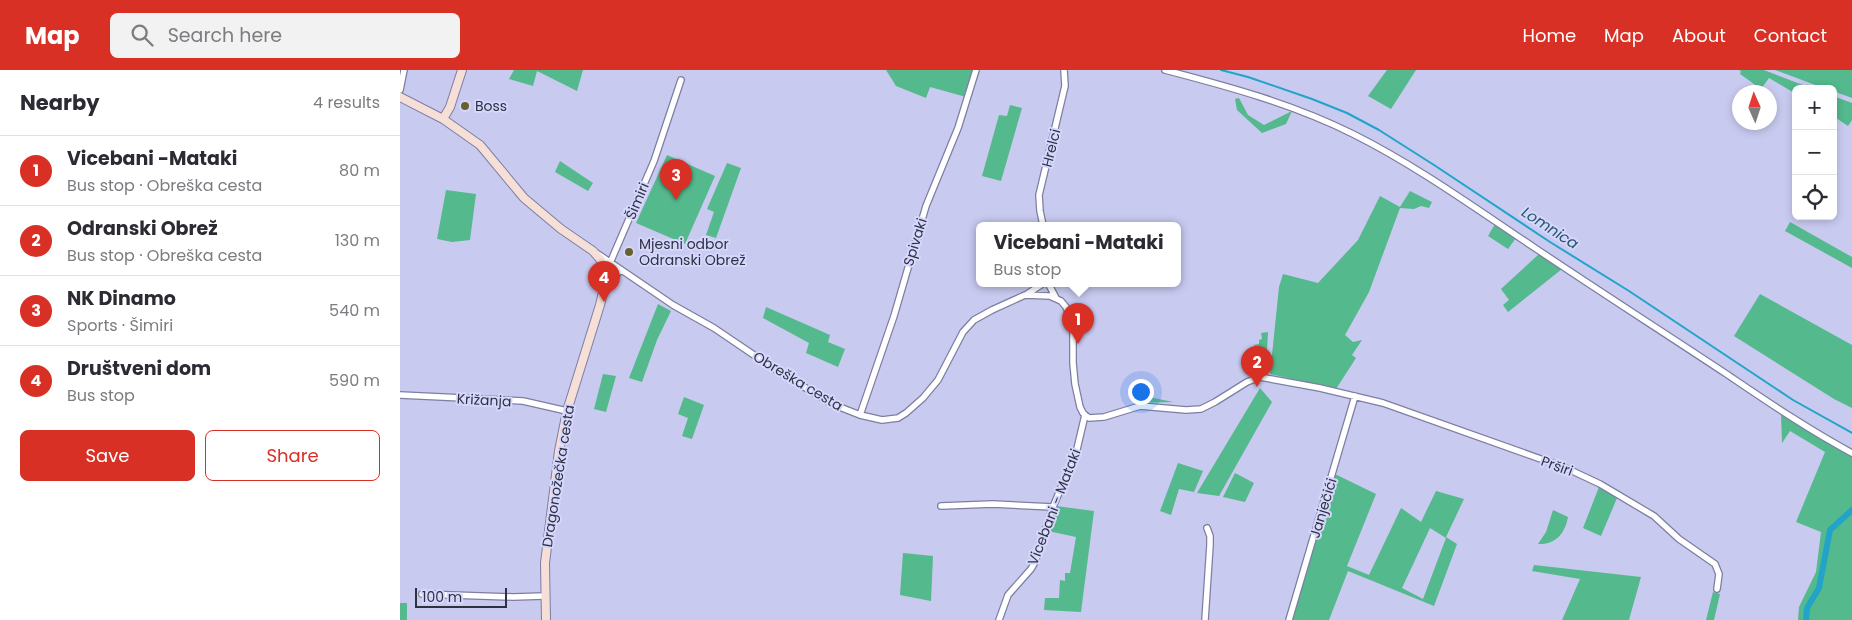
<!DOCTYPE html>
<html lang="en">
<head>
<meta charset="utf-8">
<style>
  body { margin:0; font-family:Poppins,sans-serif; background:#f2f2f3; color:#2b2b33 }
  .controls { position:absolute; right:15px; top:15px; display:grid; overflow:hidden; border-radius:8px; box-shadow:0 2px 8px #0003 }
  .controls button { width:45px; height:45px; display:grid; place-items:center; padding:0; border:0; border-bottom:1px solid #e1e1e2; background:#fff; color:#2b2b33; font:25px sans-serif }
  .compass { position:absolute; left:1332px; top:15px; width:45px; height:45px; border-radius:50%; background:#fff; box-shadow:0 2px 8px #0003; rotate:357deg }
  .scale { position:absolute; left:15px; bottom:12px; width:92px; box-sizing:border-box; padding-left:5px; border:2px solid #303140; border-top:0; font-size:14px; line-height:18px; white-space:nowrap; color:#303140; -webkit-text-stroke:4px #d5d7fd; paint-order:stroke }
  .you { position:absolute; left:740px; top:321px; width:18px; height:18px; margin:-12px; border:4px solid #fff; border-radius:50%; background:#1a73e8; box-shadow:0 0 0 8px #1a73e833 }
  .badge { display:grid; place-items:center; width:32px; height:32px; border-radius:50%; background:#d93025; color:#fff; font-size:16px; font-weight:700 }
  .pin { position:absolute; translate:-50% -41px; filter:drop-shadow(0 1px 2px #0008) }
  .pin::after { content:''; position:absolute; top:26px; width:18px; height:15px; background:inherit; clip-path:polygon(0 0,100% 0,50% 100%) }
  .popup { position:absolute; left:576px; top:152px; width:205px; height:65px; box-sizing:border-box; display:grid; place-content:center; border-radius:8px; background:#fff; filter:drop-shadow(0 1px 4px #0005); font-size:16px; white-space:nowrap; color:#7c7c81 }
  .popup b { font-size:19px; color:#2b2b33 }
  .popup::after { content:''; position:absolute; left:50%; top:100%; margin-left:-10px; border:10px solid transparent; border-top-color:#fff }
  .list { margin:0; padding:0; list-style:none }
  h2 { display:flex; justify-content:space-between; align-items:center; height:65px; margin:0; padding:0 20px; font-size:21px }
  h2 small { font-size:16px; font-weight:400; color:#7c7c81 }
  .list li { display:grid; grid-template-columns:32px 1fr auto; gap:15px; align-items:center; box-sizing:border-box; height:70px; padding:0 20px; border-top:1px solid #e1e1e2 }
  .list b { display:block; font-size:19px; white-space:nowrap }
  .list p { margin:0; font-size:16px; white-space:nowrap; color:#7c7c81 }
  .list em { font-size:16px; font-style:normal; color:#7c7c81 }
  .actions { display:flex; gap:10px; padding:15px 20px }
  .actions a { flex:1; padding:11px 0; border:1px solid #d93025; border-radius:8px; text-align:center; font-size:18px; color:#d93025 }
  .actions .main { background:#d93025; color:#fff }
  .icon { flex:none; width:28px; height:28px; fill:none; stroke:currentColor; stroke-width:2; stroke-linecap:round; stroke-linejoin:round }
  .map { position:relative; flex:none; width:1452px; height:550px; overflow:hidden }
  header { display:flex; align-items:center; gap:30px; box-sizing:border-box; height:70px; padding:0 25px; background:#d93025; color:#fff }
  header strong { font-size:24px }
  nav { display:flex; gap:28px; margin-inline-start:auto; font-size:18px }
  .search { width:350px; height:45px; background:#f2f2f3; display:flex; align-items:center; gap:12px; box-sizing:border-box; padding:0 18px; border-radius:8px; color:#7c7c81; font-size:19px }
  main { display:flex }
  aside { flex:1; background:#fff }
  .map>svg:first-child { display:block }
  .green { fill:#54b98d; fill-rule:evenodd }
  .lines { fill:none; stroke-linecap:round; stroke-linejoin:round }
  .stream { stroke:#22a4c8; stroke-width:2 }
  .canal { stroke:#22a4c8; stroke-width:6 }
  .street-casing { stroke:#7d7ea1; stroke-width:8 }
  .secondary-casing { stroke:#7d7ea1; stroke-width:10 }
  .street { stroke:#fff; stroke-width:5.5 }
  .secondary { stroke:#f6dfd6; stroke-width:8 }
  .poi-dot { fill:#67612d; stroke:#d5d7fd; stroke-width:2 }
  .labels { text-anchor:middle; stroke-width:4; stroke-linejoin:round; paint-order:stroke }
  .poi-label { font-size:14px; fill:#303140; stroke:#d5d7fd; text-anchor:start }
  .street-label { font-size:14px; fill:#303140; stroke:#d5d7fd }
  .water-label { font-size:15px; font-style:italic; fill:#265767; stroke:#d5d7fd }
</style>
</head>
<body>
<header>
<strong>Map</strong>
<div class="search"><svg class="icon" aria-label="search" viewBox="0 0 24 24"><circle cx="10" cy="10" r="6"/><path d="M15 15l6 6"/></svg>Search here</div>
<nav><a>Home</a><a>Map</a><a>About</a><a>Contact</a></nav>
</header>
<main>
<aside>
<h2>Nearby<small>4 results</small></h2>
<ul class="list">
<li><span class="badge">1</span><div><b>Vicebani -Mataki</b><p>Bus stop · Obreška cesta</p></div><em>80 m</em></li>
<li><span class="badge">2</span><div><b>Odranski Obrež</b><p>Bus stop · Obreška cesta</p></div><em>130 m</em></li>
<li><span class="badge">3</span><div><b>NK Dinamo</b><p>Sports · Šimiri</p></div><em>540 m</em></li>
<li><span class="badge">4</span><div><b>Društveni dom</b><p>Bus stop</p></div><em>590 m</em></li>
</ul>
<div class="actions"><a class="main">Save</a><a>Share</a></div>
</aside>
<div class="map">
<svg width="1452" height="550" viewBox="0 0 1452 550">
  <rect width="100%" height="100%" fill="#c8caf0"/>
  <path class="green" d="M114,0h69l-6,21 -40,-20 -4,15 -24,-7z
    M486,0h87l-7,27 -36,-10 -4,11 -30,-12z
    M987,0h29l-25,39 -23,-13z
    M1339,0h25l49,19h-17v5l-27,-16 -8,11 -21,-15 1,-3z
    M1375,0h77v28l-19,-7v-2h-7z
    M1433,26l19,7v17l-4,6 -15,-10z
    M839,28l9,17 16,10 28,-14 -6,13 -24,9 -25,-23 -2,-11z
    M610,35l12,3 -21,73 -19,-5 17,-61 8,1z
    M267,85l48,21 -30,68 -49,-21z
    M160,91l33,22 -5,8 -33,-19z
    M327,93l14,5 -25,70 -10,-3 8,-23 -7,-3z
    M46,120l30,4 -6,46 -18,2 -15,-3z
    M1010,121l22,11 -3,6 -8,-2 -7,3 -14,-1 -31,84 -24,43 8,7 9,-2 -10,15 4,3 -20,31 -66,-15 9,-87 4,-13 35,9 40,-43 22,-44 20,11z
    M1390,152l62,35v11l-67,-37z
    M1095,154l21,14 -8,11 -20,-13z
    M1139,184l23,15 -54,43 -5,-7 6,-5 -8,-11z
    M1360,224l92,51v63l-18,-9 -100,-63z
    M258,234l13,7 -14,29 -15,42 -13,-4z
    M366,237l64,28 -2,7 17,7 -7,18 -32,-14 3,-10 -46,-25z
    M868,262l-1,19 -7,1 -1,2h-3l-2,-9 5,-1v-4l3,-1 -1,-6z
    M203,304l13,2 -10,36 -12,-3z
    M860,318l12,14 -53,94 -22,-3z
    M735,324l38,8 -37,1z
    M284,327l20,8 -12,34 -10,-3 6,-18 -10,-4z
    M1381,344l71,42v164h-54l1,-13 17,-35 5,-40 -25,-10 29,-70 -35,-21 -8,12z
    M778,393l25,8 -9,21 -15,-3 -8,26 -11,-4z
    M835,403l19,10 -9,19 -22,-5z
    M935,404l41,20 -29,72 22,9 32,-67 20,14 15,-31 28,8 -18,38 11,7 -23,62 -86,-35 -19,49h-38zM1030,458l16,10 -23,61 -21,-11z
    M1199,417l18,11 -16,38 -18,-8z
    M656,436l38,5 -13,101 -37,-2 1,-12h14l1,-18 5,1v-8h5l6,-36 -28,-6z
    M1153,440l15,7c-3,17 -13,28 -30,27l8,-12z
    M503,483l30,3 -2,45 -31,-6z
    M1134,495l107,12 -12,43h-67l18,-41 -48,-8z
    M1313,522l7,2 -6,26h-8z
    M0,533h7v17h-7z"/>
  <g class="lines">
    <path class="stream" d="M821,0l27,7 64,22 35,14 32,17 55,35 116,77 79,49 164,109 59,33"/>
    <path class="canal" d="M1406,550l1,-12 12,-20 11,-58 22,-20"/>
    <defs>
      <path id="street" d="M765,0c65,17 128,34 188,64 64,32 122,74 182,114 64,43 128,84 193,127 40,27 81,55 124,78
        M0,20l4,-20
        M643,155l-3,-14 -1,-16 26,-109 -1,-16
        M198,184l75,51 41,23 59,40 59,36 28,11 22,5 16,-2 8,-5 17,-15 15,-18 25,-48 11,-12 18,-10 33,-15 25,1 11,5 5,6 7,17v39l2,21 5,23 3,6 6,5 15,-1 36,-11 46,4 15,-1 14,-7 32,-20 13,-5 60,11 63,15 183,65 34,16 54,32 25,23 36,25 4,10 -2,15
        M210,193l44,-102 27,-81
        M648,213l8,15
        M204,224l16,-24
        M627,224l17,-11
        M0,325l123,6 44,10
        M460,345l34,-99 32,-110 32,-78 18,-58
        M541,436l52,-2 60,3
        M22,524l91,3 31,-1
        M599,550l9,-25 23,-26 4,-7 18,-55 24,-58 8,-34
        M805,550l5,-75v-9l-3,-8
        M889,550l66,-224"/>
      <path id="secondary" d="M0,27l43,22 37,26 44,53 37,31 32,22 7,8 4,10 1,15 -5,21 -33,106 -8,40 -14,112 1,57
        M43,49l7,-12 12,-37"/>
    </defs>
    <use href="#street" class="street-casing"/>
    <use href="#secondary" class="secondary-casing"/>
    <use href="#street" class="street"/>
    <use href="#secondary" class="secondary"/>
  </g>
  <g class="poi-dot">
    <circle cx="65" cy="36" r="5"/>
    <circle cx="229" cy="182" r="5"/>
  </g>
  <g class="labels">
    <g class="poi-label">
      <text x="75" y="41">Boss</text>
      <text x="239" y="179">Mjesni odbor<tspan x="239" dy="16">Odranski Obrež</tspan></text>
    </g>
    <g class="street-label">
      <text transform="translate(651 78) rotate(-76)" y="5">Hrelci</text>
      <text transform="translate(237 131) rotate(-67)" y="5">Šimiri</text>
      <text transform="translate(515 172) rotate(-73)" y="5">Spivaki</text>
      <text transform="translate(398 311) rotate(31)" y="5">Obreška cesta</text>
      <text transform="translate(84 330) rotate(3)" y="5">Križanja</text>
      <text transform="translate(1157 396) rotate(20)" y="5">Prširi</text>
      <text transform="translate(158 406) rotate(-81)" y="5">Dragonožečka cesta</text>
      <text transform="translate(654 437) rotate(-69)" y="5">Vicebani - Mataki</text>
      <text transform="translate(923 438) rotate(-73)" y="5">Janječići</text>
    </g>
    <g class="water-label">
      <text transform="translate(1150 158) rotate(33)" y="5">Lomnica</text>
    </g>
  </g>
</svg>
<div class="controls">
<button>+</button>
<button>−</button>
<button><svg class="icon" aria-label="locate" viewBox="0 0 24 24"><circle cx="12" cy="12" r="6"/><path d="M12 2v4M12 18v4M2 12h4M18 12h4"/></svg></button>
</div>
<svg class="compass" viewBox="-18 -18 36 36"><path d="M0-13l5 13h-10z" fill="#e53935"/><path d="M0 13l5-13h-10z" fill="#7c7c81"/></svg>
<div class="scale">100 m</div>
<div class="you"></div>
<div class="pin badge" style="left:678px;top:274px">1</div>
<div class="popup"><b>Vicebani -Mataki</b>Bus stop</div>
<div class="pin badge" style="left:857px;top:317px">2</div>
<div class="pin badge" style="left:276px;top:130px">3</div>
<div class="pin badge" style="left:204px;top:232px">4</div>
</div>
</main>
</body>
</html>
